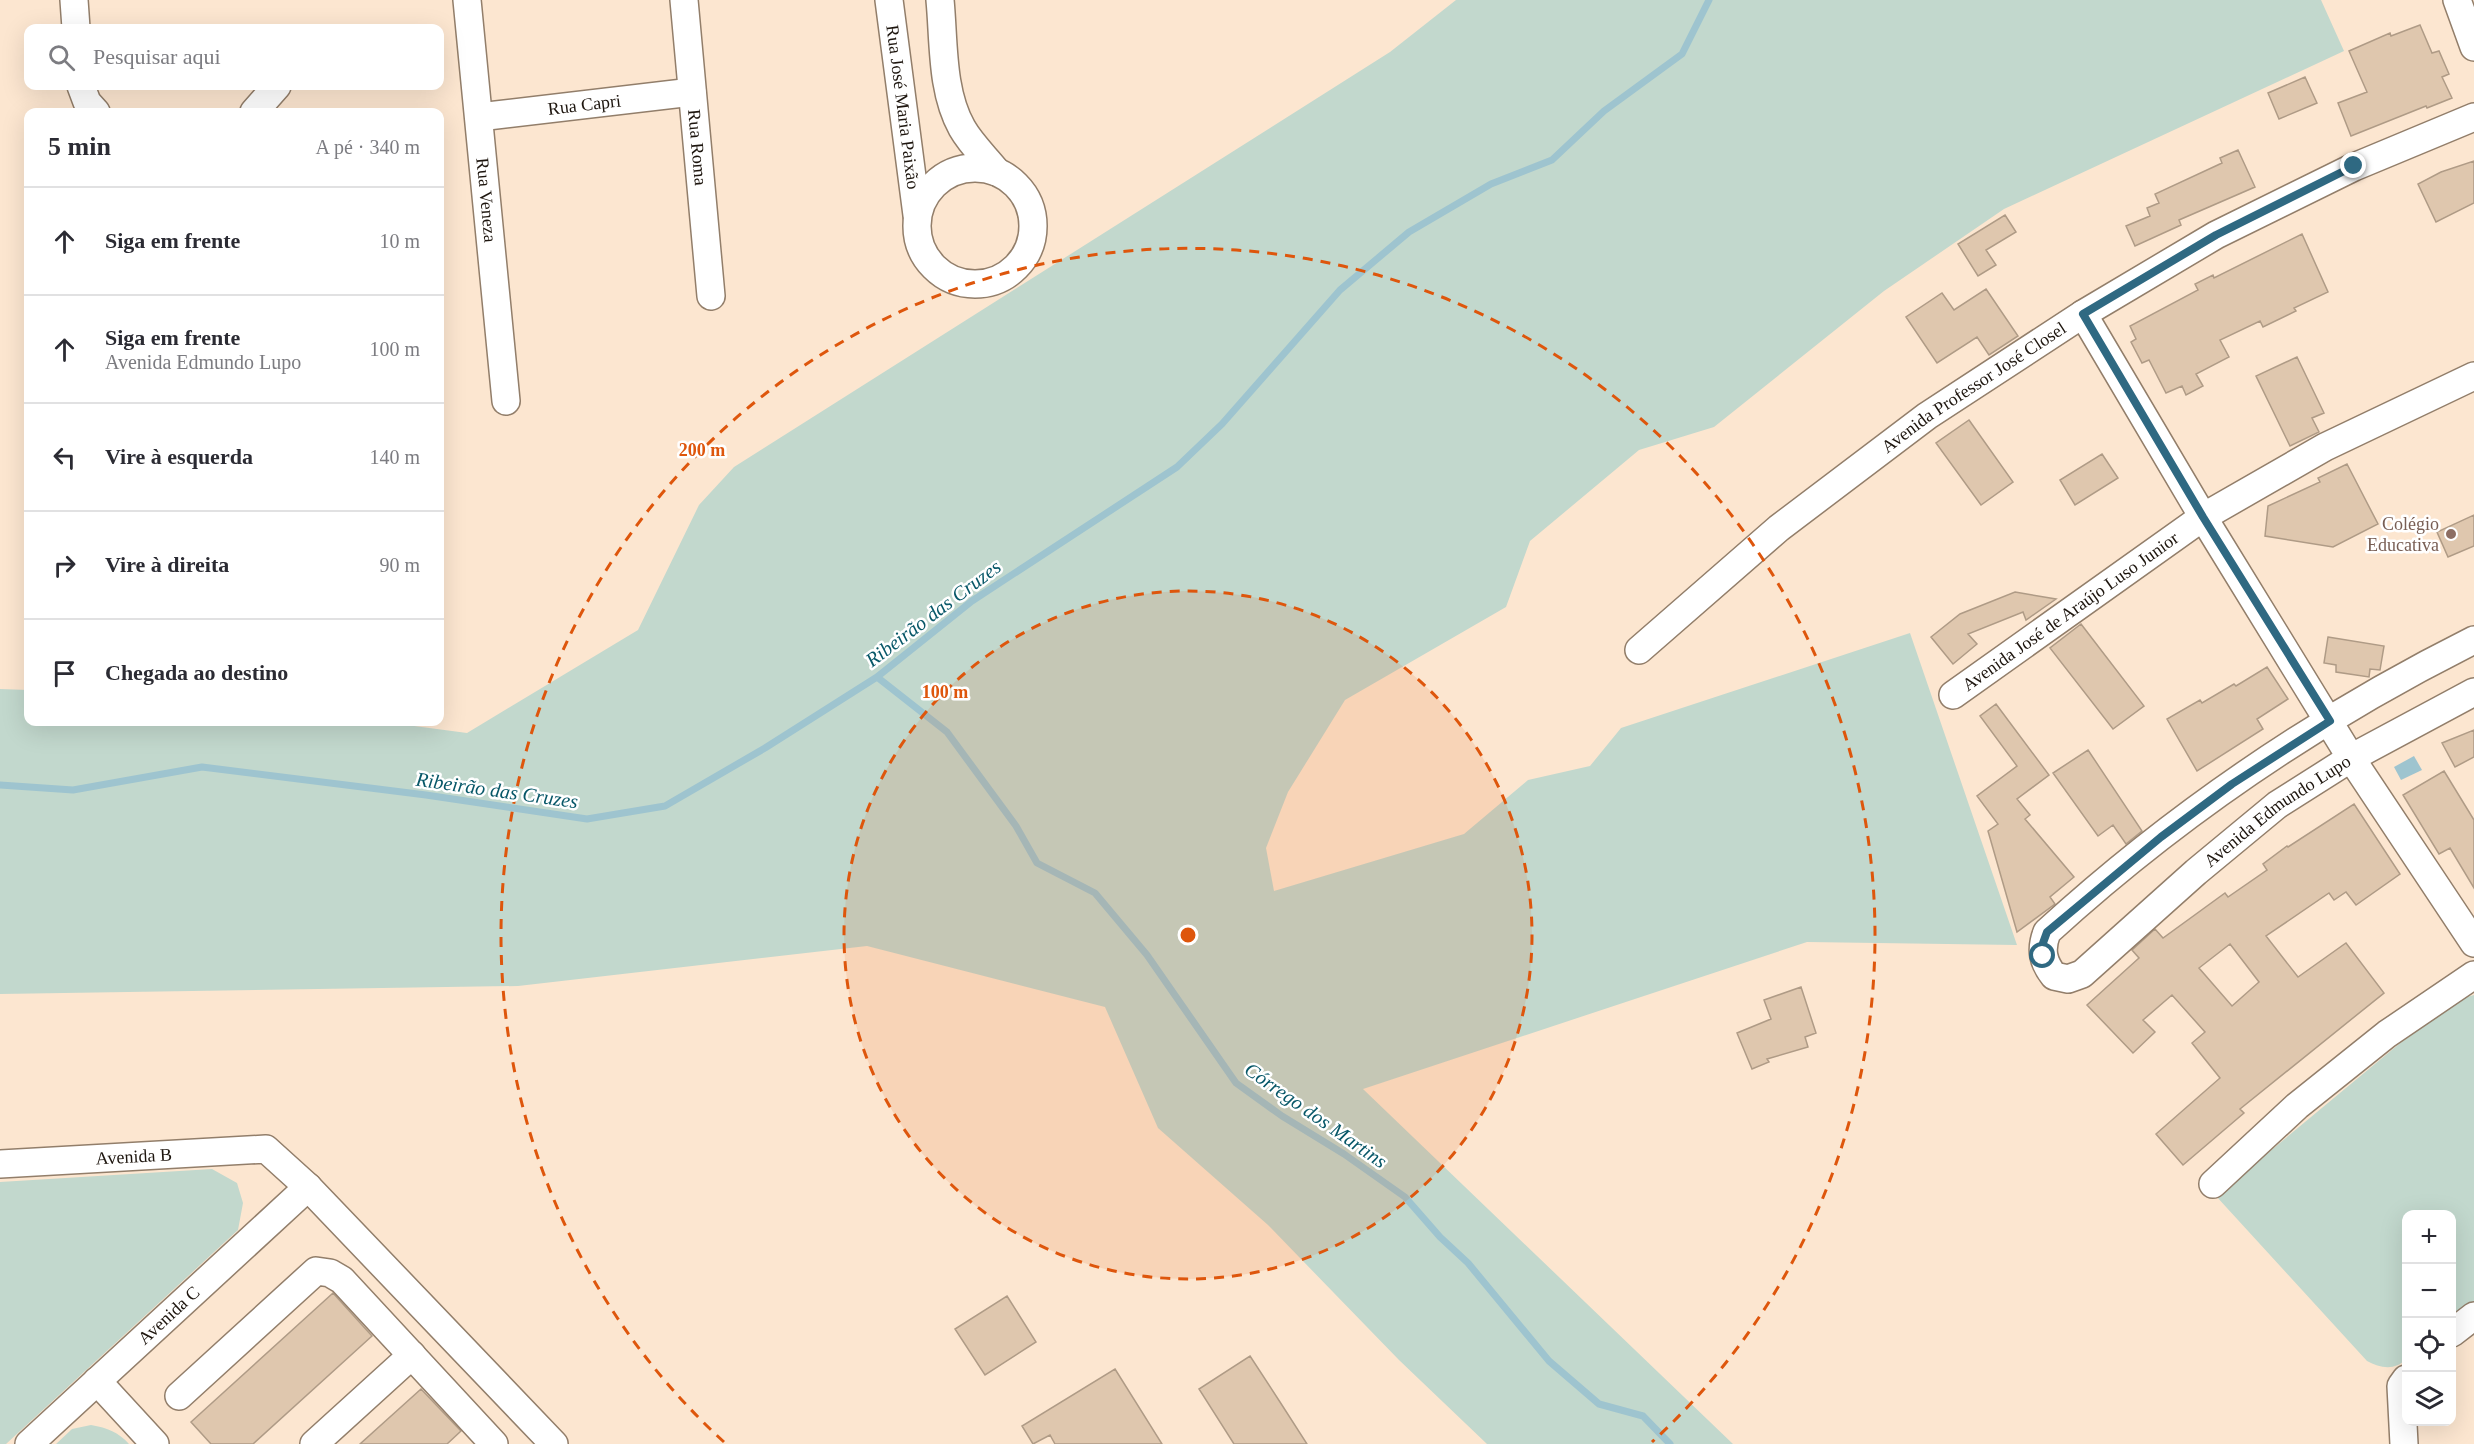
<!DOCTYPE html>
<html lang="pt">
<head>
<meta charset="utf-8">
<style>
  body { margin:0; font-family:"Times New Roman",serif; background:#f2f2f3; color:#2b2b33 }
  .controls { position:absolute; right:18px; bottom:18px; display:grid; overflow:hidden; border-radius:12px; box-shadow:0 6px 24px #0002 }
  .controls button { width:54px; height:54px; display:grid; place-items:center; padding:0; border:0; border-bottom:2px solid #e1e1e2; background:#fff; color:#2b2b33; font:30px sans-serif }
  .stop { position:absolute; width:18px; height:18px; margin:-14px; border:4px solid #2f6982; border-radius:50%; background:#fff }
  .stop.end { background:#2f6982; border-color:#fff; box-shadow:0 2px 6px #0008 }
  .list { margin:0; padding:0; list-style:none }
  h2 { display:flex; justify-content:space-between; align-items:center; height:78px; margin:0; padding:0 24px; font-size:26px }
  h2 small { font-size:20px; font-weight:400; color:#7c7c81 }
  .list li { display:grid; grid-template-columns:39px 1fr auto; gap:18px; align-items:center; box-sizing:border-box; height:108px; padding:0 24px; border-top:2px solid #e1e1e2 }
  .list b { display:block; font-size:22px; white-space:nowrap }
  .list p { margin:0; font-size:20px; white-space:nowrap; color:#7c7c81 }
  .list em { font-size:20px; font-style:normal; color:#7c7c81 }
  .icon { flex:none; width:33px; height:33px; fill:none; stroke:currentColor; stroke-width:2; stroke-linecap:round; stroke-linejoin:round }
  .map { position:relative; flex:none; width:2474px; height:1444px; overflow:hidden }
  .search { position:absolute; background:#fff; box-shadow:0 6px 24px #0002; left:24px; top:24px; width:420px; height:66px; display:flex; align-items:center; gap:15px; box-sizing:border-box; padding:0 21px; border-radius:12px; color:#7c7c81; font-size:22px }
  .panel { position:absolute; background:#fff; box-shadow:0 6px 24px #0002; left:24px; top:108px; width:420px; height:618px; border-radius:12px }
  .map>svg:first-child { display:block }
  .green { fill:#c2d8cd }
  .water { fill:#9ec4cf }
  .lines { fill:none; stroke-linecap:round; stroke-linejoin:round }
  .stream { stroke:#9ec4cf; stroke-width:7 }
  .building { fill:#dfc7ae; stroke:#af9b86; stroke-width:1.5; fill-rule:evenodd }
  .minor-casing { stroke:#927e6a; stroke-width:30 }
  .minor { stroke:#fff; stroke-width:27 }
  .route { stroke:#2f6982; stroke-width:8 }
  .ring { fill:none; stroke:#de560c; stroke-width:3; stroke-dasharray:10 8 }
  .education-dot { fill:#8d6e63; stroke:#fff; stroke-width:2 }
  .labels { text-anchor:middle; stroke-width:5; stroke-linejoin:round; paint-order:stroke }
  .street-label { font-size:18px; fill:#1d150e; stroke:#fff }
  .education-label { font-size:18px; fill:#785e54; stroke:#fff; text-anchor:end }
  .water-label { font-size:20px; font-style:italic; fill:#075768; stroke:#fff }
  .centre { fill:#de560c; stroke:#fff; stroke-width:3 }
  .ring-label { font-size:18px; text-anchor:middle; font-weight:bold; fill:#de560c; stroke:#fff; stroke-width:5; stroke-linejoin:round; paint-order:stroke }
</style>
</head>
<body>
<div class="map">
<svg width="2474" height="1444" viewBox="0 0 2474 1444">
  <rect width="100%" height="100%" fill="#fce6d0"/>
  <path class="green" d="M1456,0h865l23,51 -340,158 -120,82 -170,136 -75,23 -109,91 -24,66 -161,93 -57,92 -22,56 8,43 190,-57 64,-54 62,-14 31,-38 289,-95 107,312 -210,-3 -444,147 370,355h-246l-88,-84 -131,-135 -110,-97 -53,-121 -238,-61 -349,40 -518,8v-305l28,1v32h356l83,11 171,-103 61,-125 35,-38 656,-415z
    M2474,995v307l-22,17v-105h-46v145c-11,12 -26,9 -39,2l-151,-165 183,-152 64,-46z
    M212,1169l25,14 6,20 -5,27 -232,214h-6v-262z
    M91,1425c17,3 27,7 38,19h-73l16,-15z"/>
  <path class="water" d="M2414,756l8,14 -21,10 -7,-13z"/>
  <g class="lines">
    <path class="stream" d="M877,677l70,55 69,94 21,37 58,30 52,62 89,128 46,33 62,38 61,43 35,40 28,26 81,98 50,43 44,12 27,28
      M0,785l73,5 129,-23 224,28 161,24 78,-13 100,-58 112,-71 95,-76 205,-134 45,-43 118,-134 69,-58 82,-48 61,-24 52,-49 78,-57 27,-54"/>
  </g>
  <path class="building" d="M2420,25l12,28 7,-2 10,23 -7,3 10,21 -25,10 -1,-2 -75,30 -13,-33 29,-11 -18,-41 41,-18 1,3z
    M2305,77l12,26 -38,16 -11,-26z
    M2238,150l17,37 -76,33 2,5 -46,21 -9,-20 24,-10 -3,-8 12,-5 -4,-9 67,-31 -2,-5z
    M2474,161v42l-38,19 -18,-38 23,-12z
    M2005,215l11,17 -30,18 10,15 -18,11 -20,-32z
    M2302,234l26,58 -34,16 2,3 -33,16 -3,-6 -40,19 9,17 -33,17 7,12 -17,9 -4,-9 -16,7 -17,-33 -7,3 -11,-21 5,-3 -6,-13 68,-36 -3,-6 18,-9 1,3z
    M1986,289l32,47 -29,19 -12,-18 -40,26 -31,-46 36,-24 12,17z
    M2297,357l27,56 -12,5 7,14 -29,14 -34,-70z
    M1969,420l44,62 -32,23 -45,-62z
    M2102,454l16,24 -43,27 -15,-25z
    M2347,464l31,60 -45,23 -68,-11 3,-30 52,-24 -2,-4z
    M2474,515v31l-26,11 -11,-25z
    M2015,592l41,7 -30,21 -3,-8 -55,22 9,10 -24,20 -22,-27 29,-23z
    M2081,624l63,82 -31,23 -63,-81z
    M2328,637l56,9 -4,24 -10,-1 -1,8 -33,-5v-7l-12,-2z
    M2267,667l21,32 -31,20 6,10 -66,42 -30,-52 33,-19 2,3 32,-19 2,2z
    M1996,704l53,71 -32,24 13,16 -5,4 49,58 -24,20 5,7 -38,28 -29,-101 10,-7 -21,-28 40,-30 -37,-50z
    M2474,730v27l-19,10 -13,-24z
    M2088,750l54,81 -16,13 -13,-19 -15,11 -45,-63z
    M2444,771l30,49v68l-24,-40 -11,6 -36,-59z
    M2354,804l46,70 -44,31 -10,-13 -12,8 -5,-7 -63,43 32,41 48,-34 38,50 -144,116 4,4 -61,52 -27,-31 64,-56 -28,-35 13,-11 -33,-37 -29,25 12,12 -22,21 -46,-48 52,-47 -7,-8 23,-21 8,9 62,-45 3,4 39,-27 -4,-6 24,-18 1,1zM2230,944l29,38 -27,24 -33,-38z
    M1801,987l15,46 -11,4 3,10 -41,12 2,3 -17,7 -15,-36 34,-14 -7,-19z
    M333,1293l39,43 -119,108h-42l-20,-22z
    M1007,1296l29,46 -51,33 -30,-46z
    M1250,1356l30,46 27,42h-73l-35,-55z
    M1115,1369l47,75h-107l-5,-9 -17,9 -11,-18z
    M421,1389l40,42 -14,13h-87z"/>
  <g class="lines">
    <defs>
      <g id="minor">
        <path d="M74,0l2,28"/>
        <path id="s1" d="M467,0l39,401"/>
        <path id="s2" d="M684,0l27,296"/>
        <path id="s3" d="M889,0l28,215"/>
        <path d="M940,0c4,41 1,91 22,128 9,16 23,29 35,44"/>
        <path d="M2457,0l17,47"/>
        <path d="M81,86l6,16 9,10"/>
        <path d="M254,112l23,-26"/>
        <path id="s4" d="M479,117l213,-25"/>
        <circle cx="975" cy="226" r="58"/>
        <path d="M2083,314l120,203 148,241 123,185"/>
        <path id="s5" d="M2474,640c-154,77 -300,176 -427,292 -7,18 -4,30 7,44l14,3 14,-5 114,-102 81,-67 74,-47 123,-66"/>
        <path id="s6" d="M1639,650l140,-122 148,-112 156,-102 133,-79 138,-68 120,-50"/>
        <path id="s7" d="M1953,695l250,-178 122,-70 149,-71"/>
        <path id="s8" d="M0,1164l266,-15 42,38 246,257"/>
        <path d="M2213,1184l84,-78 90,-72 87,-59"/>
        <path d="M2452,1333l22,-17"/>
        <path d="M97,1381l58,63"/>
        <path d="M179,1396l137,-125 14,2 12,7 152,164"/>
        <path id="s9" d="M29,1444l279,-257"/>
        <path d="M314,1444l98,-89"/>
        <path d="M2404,1444l-3,-58 5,-7"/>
      </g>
    </defs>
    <use href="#minor" class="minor-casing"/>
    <use href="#minor" class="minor"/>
  </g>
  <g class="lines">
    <path class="route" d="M2043,956v-13l4,-11 114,-95 71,-53 98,-63 -127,-204 -120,-203 133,-79 138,-69"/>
  </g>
  <circle cx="1188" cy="935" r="344" fill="#de560c" fill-opacity=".12"/>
  <g class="ring">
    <circle cx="1188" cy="935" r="344"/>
    <path d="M724 1442A687 687 0 1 1 1652 1442"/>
  </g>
  <circle class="education-dot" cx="2451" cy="534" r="6"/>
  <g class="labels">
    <g class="street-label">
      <text dy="6" stroke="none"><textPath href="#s4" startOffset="106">Rua Capri</textPath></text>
      <text dy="6" stroke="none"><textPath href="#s3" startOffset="108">Rua José Maria Paixão</textPath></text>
      <text dy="6" stroke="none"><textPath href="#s2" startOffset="148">Rua Roma</textPath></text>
      <text dy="6" stroke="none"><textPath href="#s1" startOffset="201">Rua Veneza</textPath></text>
      <text dy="6" stroke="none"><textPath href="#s6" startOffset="426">Avenida Professor José Closel</textPath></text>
      <text dy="6" stroke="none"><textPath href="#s7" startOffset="144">Avenida José de Araújo Luso Junior</textPath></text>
      <text dy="6" stroke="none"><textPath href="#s5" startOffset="850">Avenida Edmundo Lupo</textPath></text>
      <text dy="6" stroke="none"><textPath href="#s8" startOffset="134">Avenida B</textPath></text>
      <text dy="6" stroke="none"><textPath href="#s9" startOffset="190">Avenida C</textPath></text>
    </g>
    <g class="education-label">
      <text x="2439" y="530">Colégio<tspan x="2439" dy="21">Educativa</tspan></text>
    </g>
    <g class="water-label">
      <text transform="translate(933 613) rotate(-37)" y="7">Ribeirão das Cruzes</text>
      <text transform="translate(497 790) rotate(8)" y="7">Ribeirão das Cruzes</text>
      <text transform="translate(1316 1115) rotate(35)" y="7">Córrego dos Martins</text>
    </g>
  </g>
  <circle cx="1188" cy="935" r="9" class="centre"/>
  <g class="ring-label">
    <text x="702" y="456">200 m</text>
    <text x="945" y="698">100 m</text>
  </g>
</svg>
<div class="controls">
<button>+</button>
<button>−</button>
<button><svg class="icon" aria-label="locate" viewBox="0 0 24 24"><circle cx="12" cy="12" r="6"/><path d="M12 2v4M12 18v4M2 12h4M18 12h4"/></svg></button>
<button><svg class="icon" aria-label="layers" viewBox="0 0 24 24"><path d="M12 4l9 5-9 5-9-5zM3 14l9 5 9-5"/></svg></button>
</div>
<div class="stop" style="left:2043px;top:956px"></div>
<div class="stop end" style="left:2354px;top:166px"></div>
<div class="search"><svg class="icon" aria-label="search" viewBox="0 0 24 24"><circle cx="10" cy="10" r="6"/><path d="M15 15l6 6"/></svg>Pesquisar aqui</div>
<section class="panel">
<h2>5 min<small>A pé · 340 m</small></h2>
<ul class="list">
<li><svg class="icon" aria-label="ahead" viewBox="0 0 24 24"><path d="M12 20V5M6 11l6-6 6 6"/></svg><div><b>Siga em frente</b></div><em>10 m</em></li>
<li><svg class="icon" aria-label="ahead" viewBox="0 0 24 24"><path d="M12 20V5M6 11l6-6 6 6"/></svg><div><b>Siga em frente</b><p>Avenida Edmundo Lupo</p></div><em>100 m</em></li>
<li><svg class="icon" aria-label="left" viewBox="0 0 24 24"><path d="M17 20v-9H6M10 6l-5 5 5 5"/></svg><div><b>Vire à esquerda</b></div><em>140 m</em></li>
<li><svg class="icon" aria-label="right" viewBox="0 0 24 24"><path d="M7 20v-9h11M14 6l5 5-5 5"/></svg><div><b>Vire à direita</b></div><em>90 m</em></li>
<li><svg class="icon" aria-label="arrive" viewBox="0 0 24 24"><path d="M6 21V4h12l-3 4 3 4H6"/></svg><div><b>Chegada ao destino</b></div></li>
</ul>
</section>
</div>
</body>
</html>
